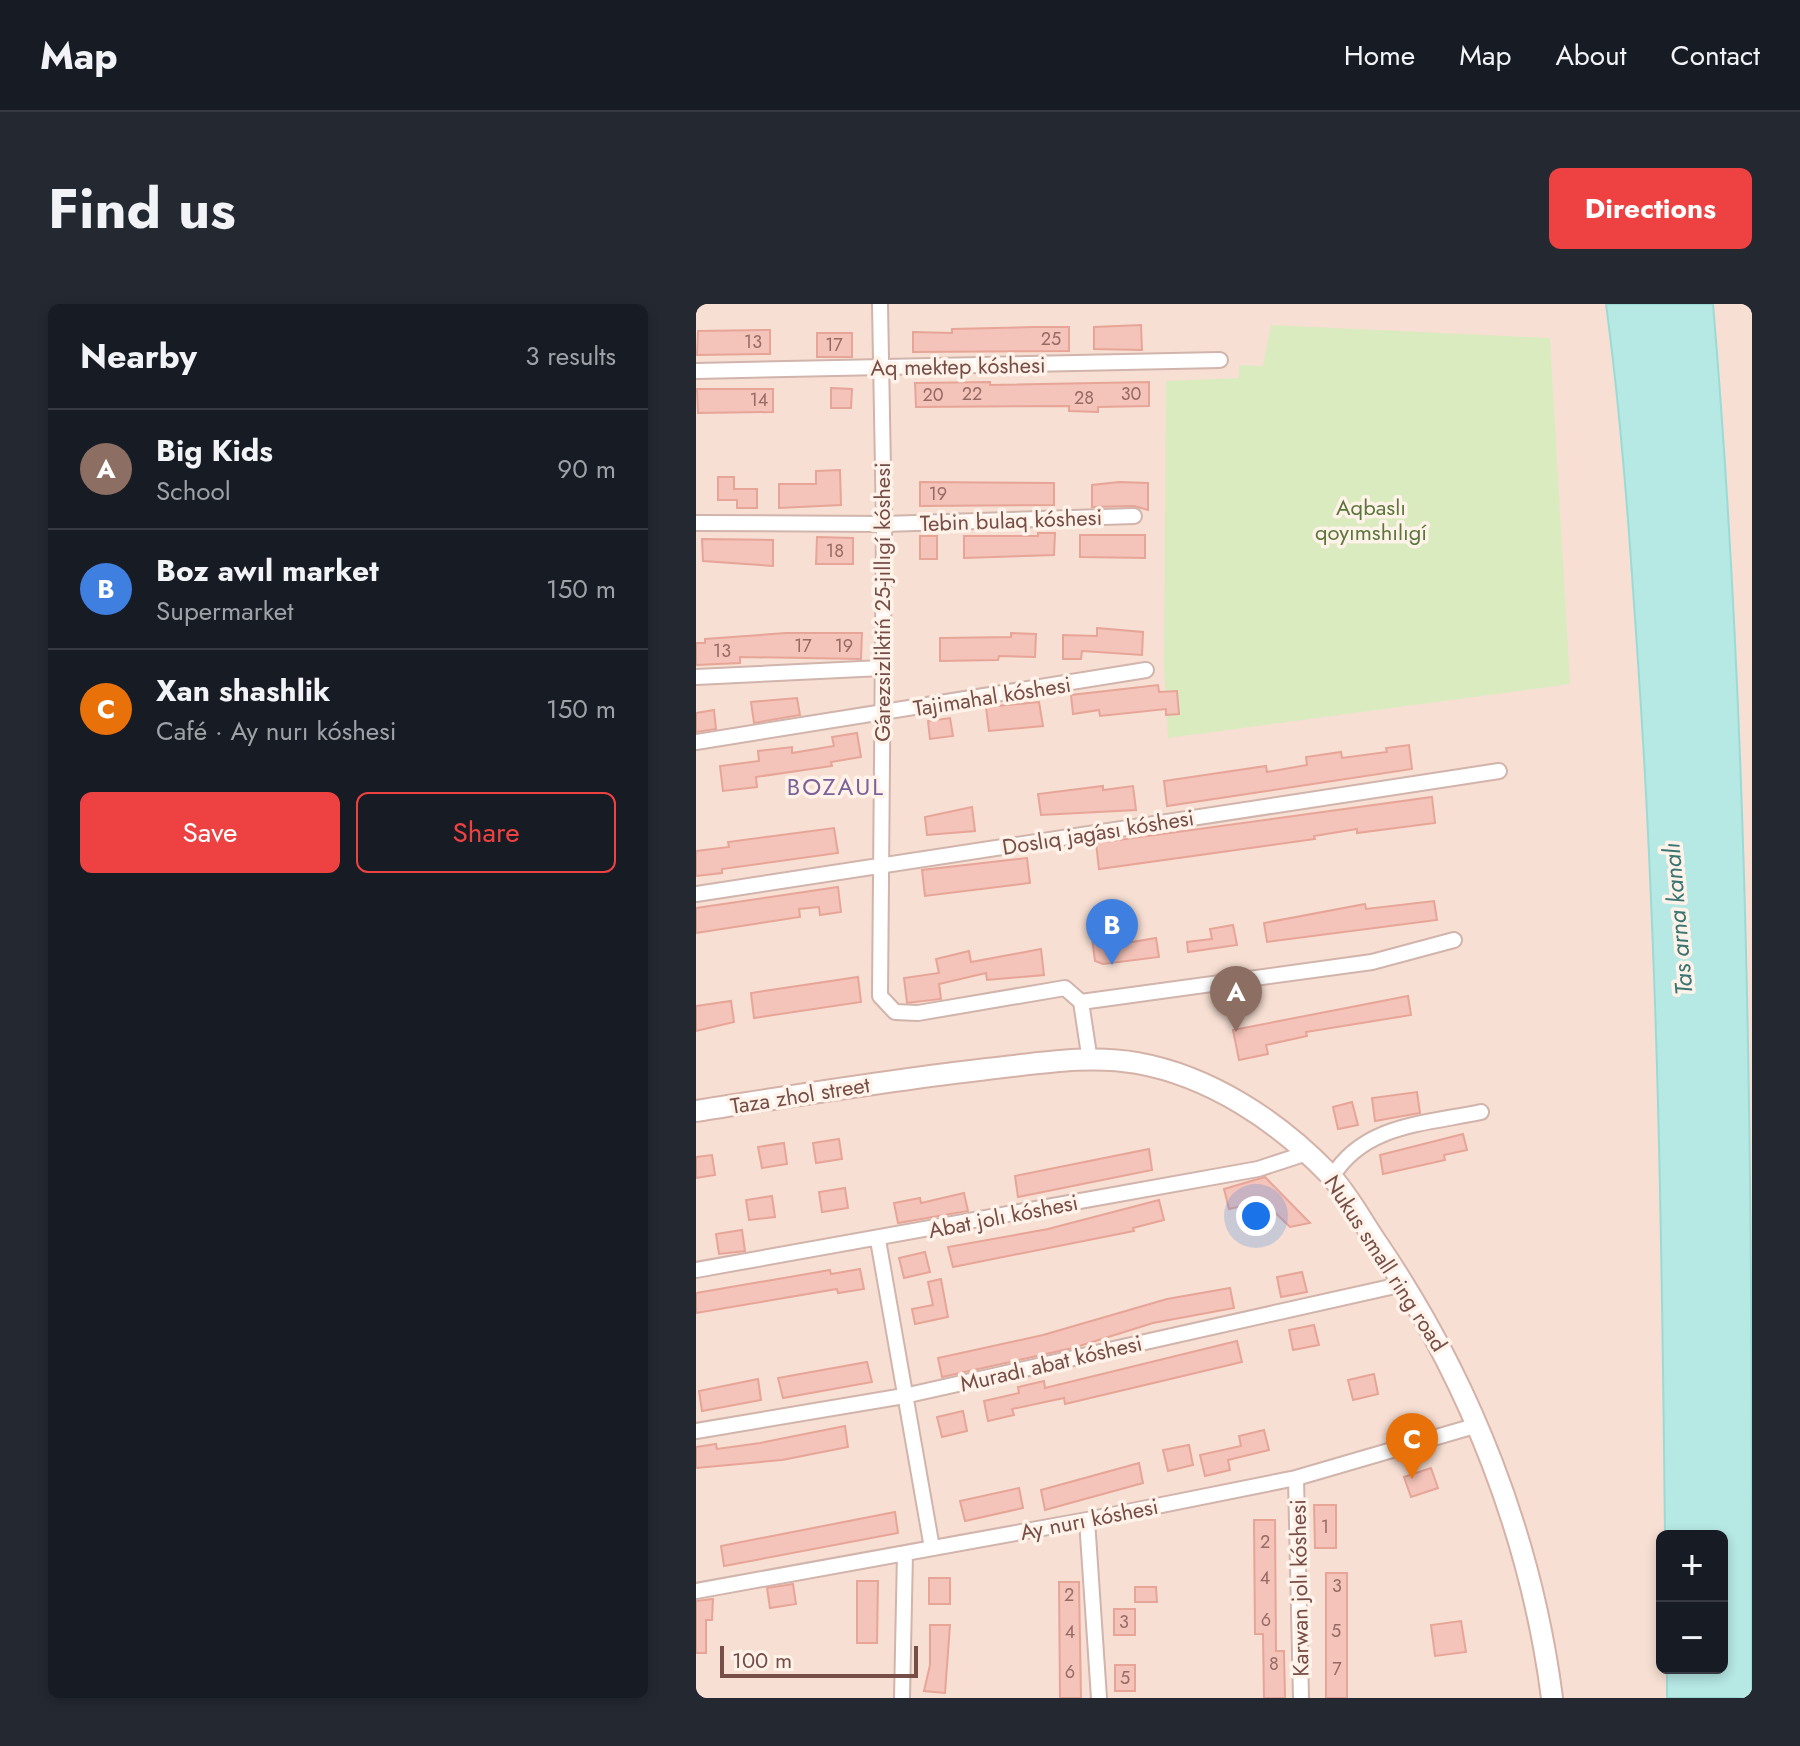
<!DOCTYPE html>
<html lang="en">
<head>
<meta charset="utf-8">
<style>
  body { margin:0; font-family:Jost,sans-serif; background:#242831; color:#f1f3f6 }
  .controls { position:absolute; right:24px; bottom:24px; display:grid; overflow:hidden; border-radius:12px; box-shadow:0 4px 12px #0003 }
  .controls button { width:72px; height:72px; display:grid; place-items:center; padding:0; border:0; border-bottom:2px solid #363941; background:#171b24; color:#f1f3f6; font:40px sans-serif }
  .scale { position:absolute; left:24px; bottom:20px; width:198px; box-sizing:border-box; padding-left:8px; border:4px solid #764e47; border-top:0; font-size:22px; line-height:28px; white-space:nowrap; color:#764e47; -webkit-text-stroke:6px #fff2e9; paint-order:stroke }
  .you { position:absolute; left:560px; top:912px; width:28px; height:28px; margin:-20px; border:6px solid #fff; border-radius:50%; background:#1a73e8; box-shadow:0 0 0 12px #1a73e833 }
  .badge { display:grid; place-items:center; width:52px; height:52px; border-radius:50%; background:#ed4241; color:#fff; font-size:26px; font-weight:700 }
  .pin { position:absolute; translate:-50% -66px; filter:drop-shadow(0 2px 4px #0008) }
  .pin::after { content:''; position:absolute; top:42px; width:28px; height:24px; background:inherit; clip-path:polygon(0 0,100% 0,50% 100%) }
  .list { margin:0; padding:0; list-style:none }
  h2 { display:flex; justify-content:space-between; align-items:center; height:104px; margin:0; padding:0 32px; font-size:34px }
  h2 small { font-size:26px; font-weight:400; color:#9ea1a6 }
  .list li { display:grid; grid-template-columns:52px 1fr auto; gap:24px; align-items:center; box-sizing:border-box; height:120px; padding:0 32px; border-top:2px solid #363941 }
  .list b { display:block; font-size:30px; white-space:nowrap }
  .list p { margin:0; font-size:26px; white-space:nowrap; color:#9ea1a6 }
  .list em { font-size:26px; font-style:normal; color:#9ea1a6 }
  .actions { display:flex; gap:16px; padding:24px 32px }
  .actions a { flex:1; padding:18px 0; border:2px solid #ed4241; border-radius:12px; text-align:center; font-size:28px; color:#ed4241 }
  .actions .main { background:#ed4241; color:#fff }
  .map { position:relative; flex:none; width:1056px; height:1394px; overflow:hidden; border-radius:12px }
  header { display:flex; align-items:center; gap:48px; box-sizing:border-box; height:112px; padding:0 40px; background:#171b24; border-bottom:2px solid #363941 }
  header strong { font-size:38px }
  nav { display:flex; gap:44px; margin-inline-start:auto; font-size:28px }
  .intro { display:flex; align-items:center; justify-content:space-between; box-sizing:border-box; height:192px; padding:0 48px }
  h1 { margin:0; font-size:56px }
  .button { padding:20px 36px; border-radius:12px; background:#ed4241; color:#fff; font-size:28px; font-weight:700 }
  main { display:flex; gap:48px; padding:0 48px }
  aside { flex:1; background:#171b24; border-radius:12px; box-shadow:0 4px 12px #0003 }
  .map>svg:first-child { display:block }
  .residential { fill:#f7dfd3; fill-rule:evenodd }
  .green { fill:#dbebc0 }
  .water { fill:#b6e8e4; stroke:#9cdad6; stroke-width:2 }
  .building { fill:#f4c3b9; stroke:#e7a598; stroke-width:2 }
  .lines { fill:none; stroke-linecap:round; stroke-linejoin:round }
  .street-casing { stroke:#d1b4ab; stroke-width:18 }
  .secondary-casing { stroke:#d4b2a8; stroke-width:24 }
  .street { stroke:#fff; stroke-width:14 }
  .secondary { stroke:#fff; stroke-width:20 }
  .labels { text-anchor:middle; stroke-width:7; stroke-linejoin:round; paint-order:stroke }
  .number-label { font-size:18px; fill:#966b64 }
  .street-label { font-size:22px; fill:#764e47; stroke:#fff2e9 }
  .park-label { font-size:22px; fill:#5a773c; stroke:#fff2e9 }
  .neighbourhood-label { font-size:24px; letter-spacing:2px; fill:#7b629a; stroke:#fff2e9 }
  .water-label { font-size:24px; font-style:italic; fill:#387572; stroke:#fff2e9 }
</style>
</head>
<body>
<header>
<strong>Map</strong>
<nav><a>Home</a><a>Map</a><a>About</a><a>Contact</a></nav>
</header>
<div class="intro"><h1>Find us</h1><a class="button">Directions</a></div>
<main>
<aside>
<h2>Nearby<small>3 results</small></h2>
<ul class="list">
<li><span class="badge" style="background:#8d6e63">A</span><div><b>Big Kids</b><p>School</p></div><em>90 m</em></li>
<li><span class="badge" style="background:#3f7fe0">B</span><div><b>Boz awıl market</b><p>Supermarket</p></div><em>150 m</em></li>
<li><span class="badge" style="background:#e8710a">C</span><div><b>Xan shashlik</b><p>Café · Ay nurı kóshesi</p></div><em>150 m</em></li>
</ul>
<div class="actions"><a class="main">Save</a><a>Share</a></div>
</aside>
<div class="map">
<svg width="1056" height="1394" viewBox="0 0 1056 1394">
  <rect width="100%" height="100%" fill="#fdede2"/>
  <path class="residential" d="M0,0h1056v1394h-1056zM966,1232h60v132h-60z"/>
  <path class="green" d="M575,21l279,13 20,346 -402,54 -4,-70 2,-287 73,-3v-13l24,1z"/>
  <path class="water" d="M910,0h107c39,462 39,929 39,1394h-85v-30h55v-132h-57c-3,-291 -7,-583 -27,-874 -8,-120 -16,-239 -32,-358z"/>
  <path class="building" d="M445,21l1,25 -48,-1v-22z
    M338,23h35v24l-156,1v-20l39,1v-4z
    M74,26v24l-73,1 1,-24z
    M121,29h35v24h-35z
    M294,78v3l159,-3v24l-51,1v5l-29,-1v-5l-153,1 -1,-24z
    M135,84l21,1 -1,19h-20z
    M1,85h76v23l-75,1z
    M144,166l1,35 -62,3v-24h37v-13z
    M22,173h16v12h23v19h-20v-8h-19z
    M224,178l134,1v22l-134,1z
    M423,178l29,1v27l-14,-4 -42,1v-22z
    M342,229h17l-1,22 -90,3v-22h74z
    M384,231h65v23l-65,-1z
    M224,232h17v23h-17z
    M121,233l36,1v26h-37z
    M6,235l71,1v26l-70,-5z
    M401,324l46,4 -1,23 -60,-4 -1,8h-18v-24l34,1z
    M166,329l-1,26 -121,-2v6l-44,2v-22h9v-4l81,-6z
    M315,329l25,1 -1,23 -36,-1 -1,4 -58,1v-23l71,-1z
    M462,381l1,7 18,-1 2,23 -13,1v-6l-66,7 -1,-6 -26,4 -2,-19z
    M101,394l3,17 -46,8 -3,-21z
    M343,398l4,24 -54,5 -3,-24z
    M18,406l2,19 -20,3v-19z
    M254,414l3,18 -23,3 -2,-18z
    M161,429l4,24 -30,5 1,4 -76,11 1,10 -34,4 -3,-25 39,-5 -1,-10 34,-4v6l42,-7 -2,-9z
    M713,441l3,24 -245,37 -3,-25 102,-15 1,6 40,-7 -1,-8 35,-5 1,6 45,-6 -1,-4z
    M407,482v4l30,-4 3,24 -95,5 -3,-21z
    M736,493l3,26 -78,10v-4l-43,7 1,3 -216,30 -3,-26z
    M276,503l3,24 -48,4 -2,-18z
    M138,524l4,25 -116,16v4l-26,3v-25l33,-4 -1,-5z
    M331,554l3,25 -105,13 -3,-26z
    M142,583l3,25 -21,3 -1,-8 -20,2 1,8 -104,16v-25z
    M738,597l3,19 -170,22 -3,-19 101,-19 1,5z
    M537,621l4,20 -49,7 -1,-10 25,-3 -2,-10z
    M435,629l1,9 24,-4 3,19 -56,7 -8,-3 -3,-23z
    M345,645l3,26 -57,5 -1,-7 -47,11 2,15 -34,4 -3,-25 35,-5 -3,-14 33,-8 2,11z
    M162,673l3,25 -107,16 -3,-25z
    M712,692l3,19 -105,17 1,4 -41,9 2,9 -29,6 -6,-30z
    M35,697l3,21 -38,9v-25z
    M721,788l3,21 -45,8 -3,-23z
    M656,798l6,23 -20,4 -5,-22z
    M767,830l4,16 -23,5 1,5 -62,14 -3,-19z
    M143,835l3,20 -26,4 -3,-20z
    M88,839l3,21 -25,4 -4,-21z
    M453,845l3,21 -134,27 -3,-21z
    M16,851l3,20 -19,3v-21z
    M569,873l45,46 -20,4 -27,-26 -34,8 -5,-20z
    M149,884l3,20 -26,4 -3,-20z
    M268,889l4,18 -70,12 -4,-20 26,-5 1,5z
    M76,892l3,21 -26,3 -3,-20z
    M463,896l5,20 -31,8 1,3 -181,36 -5,-20 100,-18z
    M46,926l3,21 -26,3 -3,-20z
    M229,948l5,20 -26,6 -5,-20z
    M164,965l4,20 -26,4 -1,-4 -141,24v-20l134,-23 1,4z
    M606,968l5,20 -26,5 -4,-20z
    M245,975l7,38 -33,7 -3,-15 21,-4 -5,-23z
    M534,984l4,20 -81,15 -80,25 -131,29 -4,-19 105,-23 124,-36z
    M618,1021l5,20 -26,5 -4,-20z
    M541,1037l5,21 -177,42 -1,-6 -52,11 2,6 -26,6 -4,-20 35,-8 -1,-6 26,-6 1,7z
    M171,1058l5,20 -89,16 -5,-20z
    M678,1070l4,20 -25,6 -5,-20z
    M62,1075l3,21 -59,11 -3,-20z
    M267,1107l4,20 -25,6 -5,-20z
    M149,1122l3,21 -66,13 -86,8v-21l20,-3 1,5 43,-6z
    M568,1126l5,20 -41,10 2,10 -25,6 -5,-21 41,-9 -2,-10z
    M493,1141l4,20 -25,6 -5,-21z
    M443,1159l4,20 -98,27 -4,-20z
    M735,1164l7,20 -27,9 -7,-20z
    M323,1184l4,20 -58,13 -5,-20z
    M618,1201h22v43h-21z
    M199,1208l3,21 -174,33 -3,-20z
    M558,1216h21l1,131h8l1,47h-21l-1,-64h-8z
    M630,1269h21v125h-21z
    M233,1274h21v26h-21z
    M161,1277h21l-1,62h-20z
    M363,1278h20l2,116h-21z
    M97,1280l3,20 -26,4 -3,-20z
    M439,1283h21l1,15h-22z
    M17,1295l-1,21h-6v33h-10v-52z
    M418,1305h21v26h-21z
    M765,1317l5,31 -31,4 -4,-31z
    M234,1321h20l-5,68 -21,-2 6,-26z
    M419,1361h20v26h-20z"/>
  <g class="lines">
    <defs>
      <path id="street" d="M184,0l4,220 -4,472 15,16 23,1 147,-25 16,14 9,59
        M0,67l524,-11
        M0,219l188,1 250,-8
        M0,373l186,-9
        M0,438l450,-72
        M0,590l803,-123
        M385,698l291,-40 82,-22
        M636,873c32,-53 93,-53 149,-65
        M182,936l54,308
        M0,966l562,-101 49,-16
        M0,1127l208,-35 500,-112
        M600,1174l5,220
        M391,1216l12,178
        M0,1287l391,-71 209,-42 182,-53
        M206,1394l3,-145"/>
      <path id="secondary" d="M0,807c97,-15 194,-31 291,-42 49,-5 101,-15 150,-6 73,13 141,58 192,111 19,20 34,49 50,72 91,135 152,290 173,452"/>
    </defs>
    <use href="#street" class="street-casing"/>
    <use href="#secondary" class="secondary-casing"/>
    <use href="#street" class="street"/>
    <use href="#secondary" class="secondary"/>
  </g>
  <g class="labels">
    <g class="number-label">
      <text x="355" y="41">25</text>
      <text x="57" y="44">13</text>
      <text x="138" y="47">17</text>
      <text x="276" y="96">22</text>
      <text x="435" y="96">30</text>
      <text x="237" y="97">20</text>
      <text x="388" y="100">28</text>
      <text x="63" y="102">14</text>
      <text x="242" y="196">19</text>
      <text x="139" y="253">18</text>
      <text x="107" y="348">17</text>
      <text x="148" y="348">19</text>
      <text x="26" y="353">13</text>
      <text x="629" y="1229">1</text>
      <text x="569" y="1244">2</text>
      <text x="569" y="1280">4</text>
      <text x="641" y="1288">3</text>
      <text x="373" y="1297">2</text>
      <text x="570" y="1322">6</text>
      <text x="428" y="1324">3</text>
      <text x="640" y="1333">5</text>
      <text x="374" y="1334">4</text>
      <text x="578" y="1366">8</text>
      <text x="641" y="1371">7</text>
      <text x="374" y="1374">6</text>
      <text x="429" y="1380">5</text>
    </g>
    <g class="street-label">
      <text transform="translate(262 62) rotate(-1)" y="8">Aq mektep kóshesi</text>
      <text transform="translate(315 216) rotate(-2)" y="8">Tebin bulaq kóshesi</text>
      <text transform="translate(186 298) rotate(-90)" y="8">Ǵarezsizliktiń 25-jıllıǵı kóshesi</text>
      <text transform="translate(296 392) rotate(-9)" y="8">Tajimahal kóshesi</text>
      <text transform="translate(402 528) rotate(-9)" y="8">Doslıq jaǵası kóshesi</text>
      <text transform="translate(104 791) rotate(-9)" y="8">Taza zhol street</text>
      <text transform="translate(307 912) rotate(-11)" y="8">Abat jolı kóshesi</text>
      <text transform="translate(690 959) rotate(57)" y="8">Nukus small ring road</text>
      <text transform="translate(355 1059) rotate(-13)" y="8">Muradı abat kóshesi</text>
      <text transform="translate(393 1215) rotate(-11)" y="8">Ay nurı kóshesi</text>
      <text transform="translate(603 1284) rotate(-91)" y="8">Karwan jolı kóshesi</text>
    </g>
    <g class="park-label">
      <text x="675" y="211">Aqbaslı<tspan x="675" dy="25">qoyımshılıǵı</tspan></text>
    </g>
    <g class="neighbourhood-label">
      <text x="140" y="491">BOZAUL</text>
    </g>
    <g class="water-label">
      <text transform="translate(982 615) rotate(-95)" y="8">Tas arna kanalı</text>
    </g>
  </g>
</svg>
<div class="controls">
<button>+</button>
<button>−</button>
</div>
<div class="scale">100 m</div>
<div class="you"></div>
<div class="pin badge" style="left:540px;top:728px;background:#8d6e63">A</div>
<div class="pin badge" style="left:416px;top:661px;background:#3f7fe0">B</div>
<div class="pin badge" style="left:716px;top:1175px;background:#e8710a">C</div>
</div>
</main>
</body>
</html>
